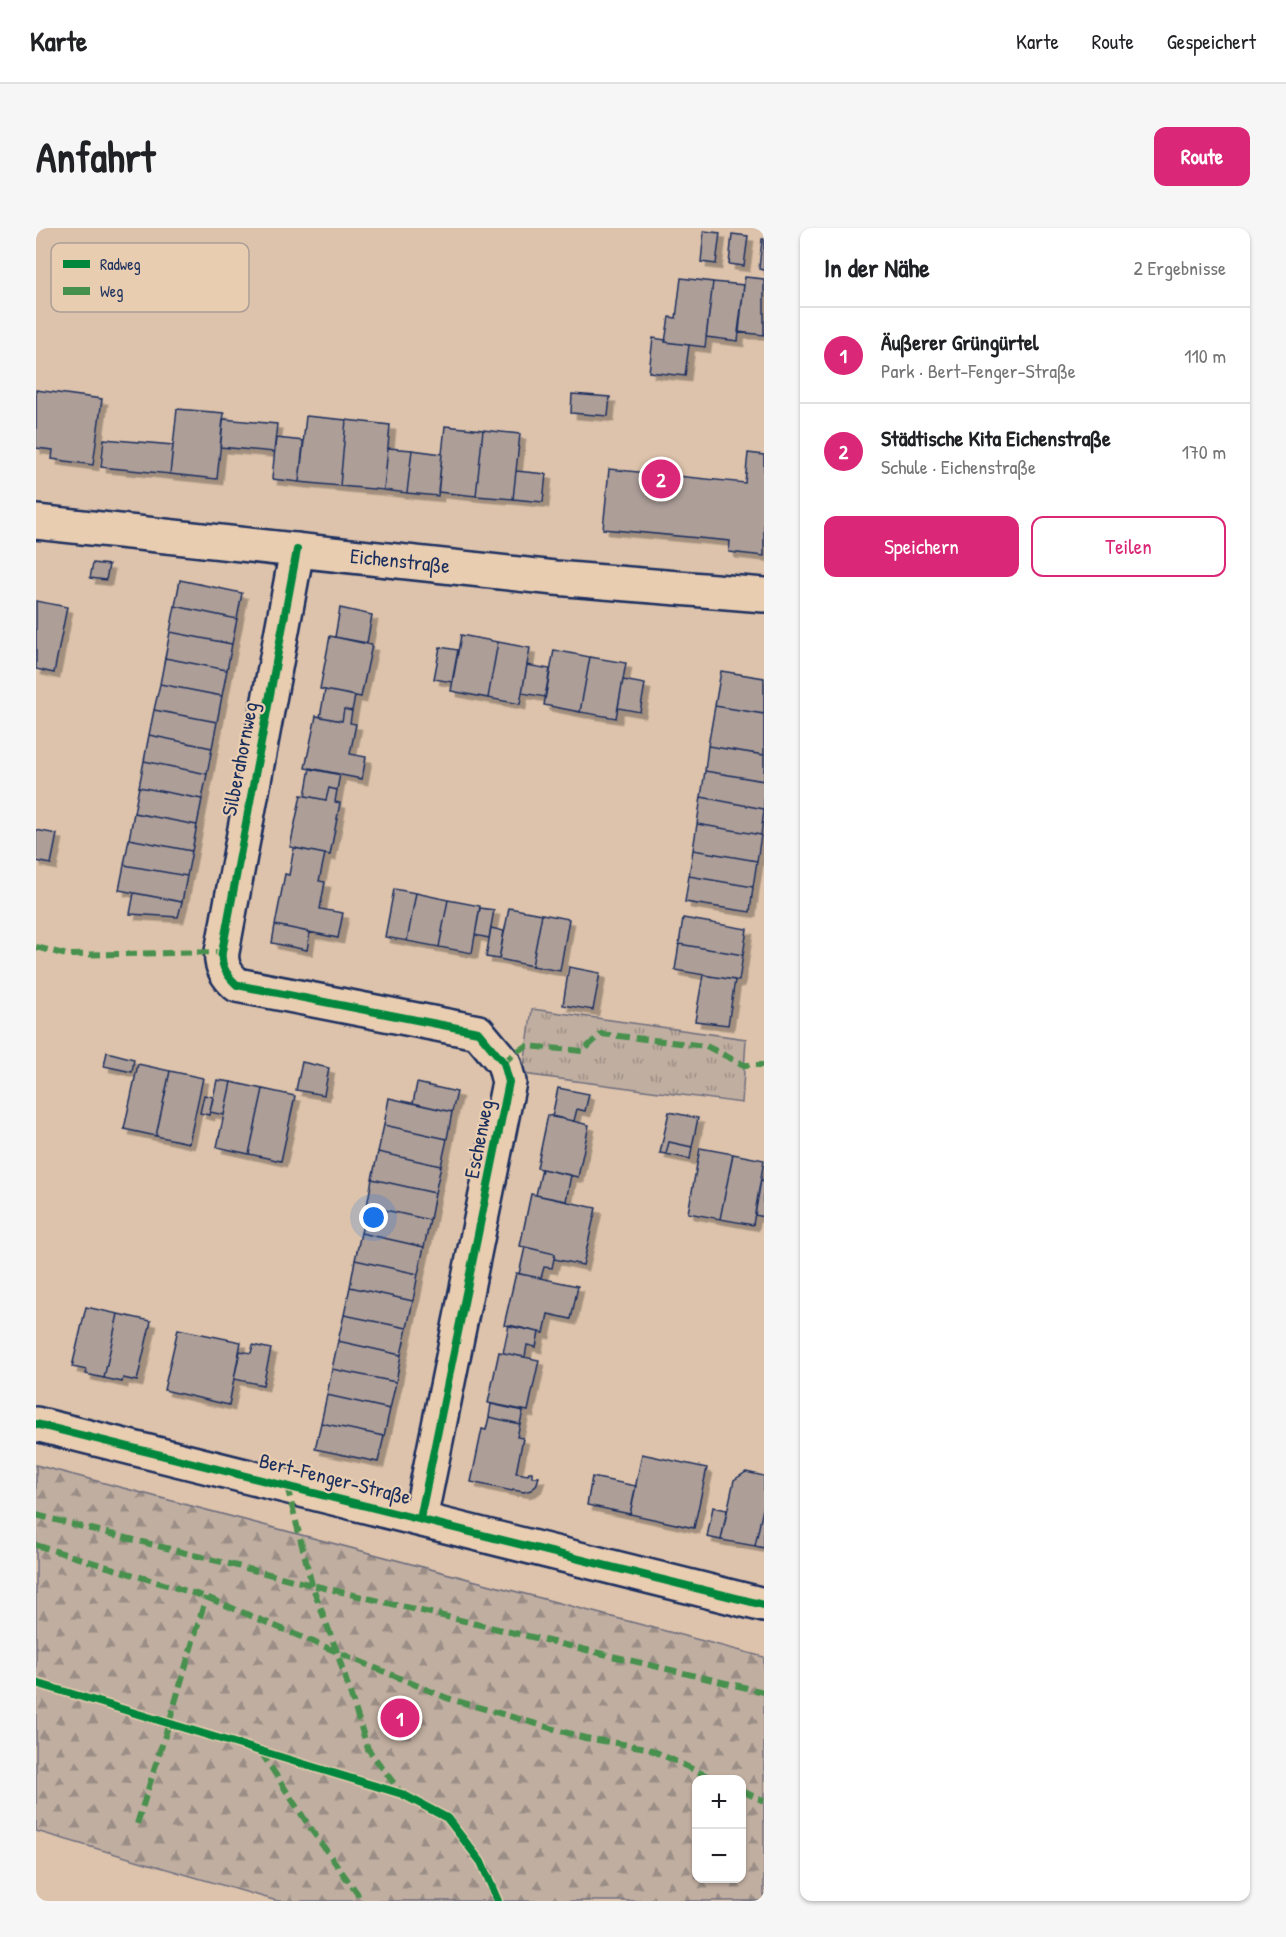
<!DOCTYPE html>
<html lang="de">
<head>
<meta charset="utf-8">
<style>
  body { margin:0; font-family:"Patrick Hand",sans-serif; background:#f6f6f6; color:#202124 }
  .controls { position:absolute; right:18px; bottom:18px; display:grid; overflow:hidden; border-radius:12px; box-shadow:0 2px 4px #0004 }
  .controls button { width:54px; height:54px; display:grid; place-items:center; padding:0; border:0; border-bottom:2px solid #e0e0e0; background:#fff; color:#202124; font:30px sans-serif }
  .you { position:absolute; left:338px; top:990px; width:21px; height:21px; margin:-15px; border:4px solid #fff; border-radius:50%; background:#1a73e8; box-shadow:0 0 0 9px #1a73e833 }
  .badge { display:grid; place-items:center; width:39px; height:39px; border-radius:50%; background:#db2777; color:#fff; font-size:20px; font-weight:700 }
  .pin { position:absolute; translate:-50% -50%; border:3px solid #fff; box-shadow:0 2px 6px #0006 }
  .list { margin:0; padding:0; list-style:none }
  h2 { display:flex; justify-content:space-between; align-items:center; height:78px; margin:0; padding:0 24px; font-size:26px }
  h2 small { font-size:20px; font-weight:400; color:#757577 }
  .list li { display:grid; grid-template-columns:39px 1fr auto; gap:18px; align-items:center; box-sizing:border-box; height:96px; padding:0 24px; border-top:2px solid #e0e0e0 }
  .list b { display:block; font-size:22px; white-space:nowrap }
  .list p { margin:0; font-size:20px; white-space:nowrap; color:#757577 }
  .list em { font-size:20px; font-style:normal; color:#757577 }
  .actions { display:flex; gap:12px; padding:18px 24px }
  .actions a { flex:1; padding:14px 0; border:2px solid #db2777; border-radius:12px; text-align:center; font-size:21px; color:#db2777 }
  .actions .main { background:#db2777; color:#fff }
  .map { position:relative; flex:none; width:728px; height:1673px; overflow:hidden; border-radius:12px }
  header { display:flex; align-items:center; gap:36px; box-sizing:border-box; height:84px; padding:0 30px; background:#fff; border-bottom:2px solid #e0e0e0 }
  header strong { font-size:28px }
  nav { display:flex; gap:33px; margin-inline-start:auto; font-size:21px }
  .intro { display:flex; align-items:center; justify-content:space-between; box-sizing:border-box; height:144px; padding:0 36px }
  h1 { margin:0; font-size:42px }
  .button { padding:15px 27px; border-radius:12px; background:#db2777; color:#fff; font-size:21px; font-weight:700 }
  main { display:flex; gap:36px; padding:0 36px }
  aside { flex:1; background:#fff; border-radius:12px; box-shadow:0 2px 4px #0004 }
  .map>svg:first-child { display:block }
  .grass { fill:url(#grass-tufts); stroke:#6e6e7f; stroke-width:1.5 }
  .forest { fill:url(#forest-firs); stroke:#6e6e7f; stroke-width:1.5; fill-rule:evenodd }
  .building { fill:#ad9e98; stroke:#1b2f5e; stroke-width:1.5; filter:url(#shadow) }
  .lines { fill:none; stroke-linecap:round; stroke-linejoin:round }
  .minor-casing { stroke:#1b2f5e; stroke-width:38 }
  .minor { stroke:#e9cdb0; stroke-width:33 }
  .quiet { stroke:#46904e; stroke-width:6; stroke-dasharray:12 6; stroke-linecap:butt }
  .cycleway-casing { stroke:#e9cdb0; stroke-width:11 }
  .cycleway { stroke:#00873e; stroke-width:8 }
  .labels { text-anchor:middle; stroke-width:4.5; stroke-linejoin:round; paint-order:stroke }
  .street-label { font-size:21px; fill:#1b2f5e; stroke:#e9cdb0 }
  .key { fill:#e9cdb0; stroke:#ab9e97; stroke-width:1.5 }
  .key-label { font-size:16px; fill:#1b2f5e }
</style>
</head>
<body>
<header>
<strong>Karte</strong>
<nav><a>Karte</a><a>Route</a><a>Gespeichert</a></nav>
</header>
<div class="intro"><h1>Anfahrt</h1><a class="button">Route</a></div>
<main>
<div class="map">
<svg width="728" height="1673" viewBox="0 0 728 1673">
  <defs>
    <pattern id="grass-tufts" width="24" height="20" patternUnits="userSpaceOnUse" patternTransform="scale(1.5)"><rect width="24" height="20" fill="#c0aea0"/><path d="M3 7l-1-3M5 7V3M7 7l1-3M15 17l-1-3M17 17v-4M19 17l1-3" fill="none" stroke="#9b8e86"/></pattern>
    <pattern id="forest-firs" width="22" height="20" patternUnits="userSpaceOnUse" patternTransform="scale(1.5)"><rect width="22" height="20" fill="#c0aea0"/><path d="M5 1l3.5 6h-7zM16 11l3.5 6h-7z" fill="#9b8e86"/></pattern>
    <filter id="shadow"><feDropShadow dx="5.5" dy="5.5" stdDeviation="0" flood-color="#0004"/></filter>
  </defs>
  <rect width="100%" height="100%" fill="#ddc3ab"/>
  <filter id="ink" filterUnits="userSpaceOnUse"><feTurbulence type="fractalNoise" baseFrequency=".0167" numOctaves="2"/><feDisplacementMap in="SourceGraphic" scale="12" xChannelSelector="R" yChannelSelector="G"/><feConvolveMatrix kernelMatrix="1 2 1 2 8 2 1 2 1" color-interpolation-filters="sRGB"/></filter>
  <g filter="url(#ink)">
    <path class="grass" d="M496,781l214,30 -4,64 -219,-29z"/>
    <path class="forest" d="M0,1237l728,192v244h-487l-241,-70zM660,1552h46v98h-46z"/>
    <path class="building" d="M668,3l16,2 -4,31 -15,-2z
      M696,6l16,2 -4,30 -15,-2z
      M726,11h2v31l-5,-1z
      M709,49l19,2v56l-26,-3z
      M645,50l32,4 -8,65 -40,-5 4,-25 7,1z
      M677,54l31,3 -6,56 -32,-4z
      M617,110l13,2 -1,2 24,3 -4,31 -36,-4z
      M0,162l66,9 -9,66 -41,-6 1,-9 -17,-2z
      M536,166l38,3 -2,19 -37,-3z
      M141,181l47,4 -7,66 -47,-5z
      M270,188l40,4 -6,66 -41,-4z
      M187,191l54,5 -3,28 -54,-5z
      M310,192l44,5 -6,65 -44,-4z
      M409,198l38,4 -7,66 -38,-4z
      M447,202l37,4 -7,65 -37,-3z
      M240,210l28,3 -5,41 -27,-3z
      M68,211l69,6 -3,29 -69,-7z
      M352,220l24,2 -5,43 -23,-3z
      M376,222l30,4 -4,42 -31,-3z
      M712,225l16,2v101l-35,-4 1,-11 -127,-12 6,-60 136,14z
      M480,243l30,3 -3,28 -30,-3z
      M57,335l16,2 -3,15 -16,-2z
      M144,352l62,13 -5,26 -62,-13z
      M0,373l31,6 -13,66 -18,-4z
      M139,378l62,13 -5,25 -62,-12z
      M304,380l32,7 -5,28 -32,-6z
      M134,404l62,12 -5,26 -62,-12z
      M425,407l37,7 -10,56 -37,-7z
      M294,408l42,9 -11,52 -41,-8z
      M462,414l32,6 -10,56 -32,-6z
      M404,419l18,3 -6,32 -18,-3z
      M518,422l36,7 -10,55 -36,-7z
      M554,429l36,6 -10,55 -36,-6z
      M129,430l62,12 -5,26 -62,-12z
      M491,437l23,4 -5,28 -23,-4z
      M685,443l43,7v36l-49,-8z
      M587,452l22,4 -5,28 -22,-4z
      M124,456l62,12 -5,26 -63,-12z
      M289,462l30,6 -3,15 -8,-2 -2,12 -22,-4z
      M679,478l49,8v41l-56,-9z
      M308,481l8,2 -2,12 6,1 -6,30 16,3 -4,22 -57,-11 11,-52 26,5z
      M118,482l63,12 -5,26 -63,-13z
      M113,507l63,13 -5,26 -63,-13z
      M672,518l56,9v26l-59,-10z
      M108,533l63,13 -5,25 -63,-12z
      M274,540l30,6 -3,16 -8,-2 -3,12 -21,-4z
      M669,543l59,10v28l-63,-12z
      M103,559l63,12 -5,26 -63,-12z
      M293,560l8,2 -2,12 5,1 -10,52 -40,-8 11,-52 25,5z
      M665,569l63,12 -3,26 -64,-11z
      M98,585l63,12 -5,26 -63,-12z
      M661,596l64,11 -4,26 -64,-11z
      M0,602l21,4 -6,30 -15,-3z
      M93,611l63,12 -5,25 -63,-11z
      M258,620l31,6 -6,27 6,1 -5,27 23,4 -5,25 -63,-13 10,-51 4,1z
      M657,622l64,11 -4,26 -64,-11z
      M88,637l63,11 -5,26 -63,-12z
      M653,648l64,11 -3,25 -65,-10z
      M358,661l22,4 -9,48 -22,-4z
      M98,665l48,9 -4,15 -48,-3z
      M380,665l32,7 -9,47 -32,-6z
      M412,672l32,6 -8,47 -33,-6z
      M444,680l14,2 -5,28 -14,-3z
      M473,680l33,6 -10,52 -33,-7z
      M506,686l27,5 -9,52 -28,-5z
      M647,690l64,11 -4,26 -64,-11z
      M239,697l35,7 -3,18 -35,-7z
      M455,700l13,3 -5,28 -13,-2z
      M643,716l64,11 -4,26 -64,-11z
      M533,739l31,6 -7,37 -30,-5z
      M667,747l32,5 -7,45 -33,-4z
      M71,824l27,7 -2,13 -28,-6z
      M266,834l27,6 -5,27 -28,-5z
      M102,836l32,7 -14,65 -32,-7z
      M134,843l33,7 -14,65 -33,-7z
      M181,852l14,2 -7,33 -14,-3z
      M195,854l32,7 -14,65 -32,-7z
      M381,855l40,9 -5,20 -39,-9z
      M522,860l31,6 -4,17 -8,-2 -3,12 -22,-4z
      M227,861l32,7 -14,65 -32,-7z
      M168,867l9,2 -4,18 -9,-2z
      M353,870l63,14 -5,27 -63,-14z
      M633,884l29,6 -6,29 -23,-5 -3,12 -6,-1z
      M512,887l41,10 -11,52 -41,-9z
      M348,897l63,14 -6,27 -63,-14z
      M633,914l23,5 -2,12 -24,-5z
      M664,920l33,6 -13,65 -32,-6z
      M342,924l63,14 -6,27 -63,-14z
      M697,926l31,6 -11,65 -33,-6z
      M506,941l29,6 -5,26 -30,-6z
      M336,951l63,14 -5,27 -63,-14z
      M725,952h3v37l-9,-2z
      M495,966l65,14 -13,57 -29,-6 1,-5 -35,-8z
      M331,978l63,14 -6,27 -63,-14z
      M325,1005l63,14 -6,27 -63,-14z
      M489,1019l30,7 -3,14 -8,-1 -3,11 -22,-4z
      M319,1032l63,14 -5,27 -63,-14z
      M480,1045l62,13 -7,33 -23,-5 -4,19 -40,-8z
      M314,1059l63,14 -6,27 -63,-13z
      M50,1079l32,7 -14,64 -18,-4 1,-4 -15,-3z
      M82,1086l33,7 -14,60 -14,-3 -1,4 -18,-4z
      M308,1087l63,13 -6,27 -63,-14z
      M473,1097l30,7 -3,15 -9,-2 -2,12 -22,-4z
      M142,1101l63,13 -12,63 -65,-15z
      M302,1113l63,14 -5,27 -64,-13z
      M217,1117l18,4 -8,36 -29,-6 6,-28 11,2z
      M463,1124l40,8 -11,51 -40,-8z
      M296,1141l64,13 -6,27 -63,-14z
      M291,1167l63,14 -6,27 -63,-13z
      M455,1176l32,7 -3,13 -31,-7z
      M453,1189l31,7 -3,13 6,1 -7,35 12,2 1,-3h3v5h7l-3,9 -5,4 -7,2 -11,-2 -1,1 -41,-9 11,-53 4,1z
      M285,1195l63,13 -6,26 -63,-13z
      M606,1226l65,14 -13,60 -64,-14z
      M710,1244l18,4v28l-9,42 -34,-6 13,-60z
      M556,1249l44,9 -6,28 -43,-9z
      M728,1276v44l-9,-2z
      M677,1279l14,3 -6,30 -14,-3z"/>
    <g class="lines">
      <defs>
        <path id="minor" d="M0,294l519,56 209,17
          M261,322l-75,402c-2,14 5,24 15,33l241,47 26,31 5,19 -89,437
          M0,1196l728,181"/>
      </defs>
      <use href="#minor" class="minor-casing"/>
      <use href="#minor" class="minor"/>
      <path class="quiet" d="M0,719l31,8 155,-3
        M468,835l11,-11 12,-6 56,5 18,-17 105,12 38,19h20
        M251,1258l25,99 25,67 31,97 34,45
        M0,1287l276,70 452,107
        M0,1317l170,52 241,101 138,40 62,10 69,32
        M225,1524l52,80 44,61 3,8
        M706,1563l22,10
        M101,1596l32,-101 37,-126"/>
      <defs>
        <path id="cycleway" d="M261,322l-75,402c-2,14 5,24 15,33l241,47 26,31 5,19 -89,437
          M0,1196l728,181
          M0,1455l366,111 45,24 34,44 17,39"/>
      </defs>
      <use href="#cycleway" class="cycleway-casing"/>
      <use href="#cycleway" class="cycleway"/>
    </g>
  </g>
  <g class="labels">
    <g class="street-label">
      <text transform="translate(364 333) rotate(6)" y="7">Eichenstraße</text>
      <text transform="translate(204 531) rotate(-79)" y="7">Silberahornweg</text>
      <text transform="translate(443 911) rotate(-79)" y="7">Eschenweg</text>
      <text transform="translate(299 1251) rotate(14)" y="7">Bert-Fenger-Straße</text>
    </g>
  </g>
  <rect x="15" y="15" width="198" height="69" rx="9" class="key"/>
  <rect x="27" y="32" width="27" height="8" fill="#00873e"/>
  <rect x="27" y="59" width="27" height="8" fill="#46904e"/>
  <g class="key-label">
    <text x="64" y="42">Radweg</text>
    <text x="64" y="69">Weg</text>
  </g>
</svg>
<div class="controls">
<button>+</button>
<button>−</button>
</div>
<div class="you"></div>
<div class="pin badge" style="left:364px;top:1490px">1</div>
<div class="pin badge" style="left:625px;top:251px">2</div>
</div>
<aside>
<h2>In der Nähe<small>2 Ergebnisse</small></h2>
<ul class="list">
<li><span class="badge">1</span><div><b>Äußerer Grüngürtel</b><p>Park · Bert-Fenger-Straße</p></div><em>110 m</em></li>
<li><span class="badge">2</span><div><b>Städtische Kita Eichenstraße</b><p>Schule · Eichenstraße</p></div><em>170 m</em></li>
</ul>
<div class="actions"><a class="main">Speichern</a><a>Teilen</a></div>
</aside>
</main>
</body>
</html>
